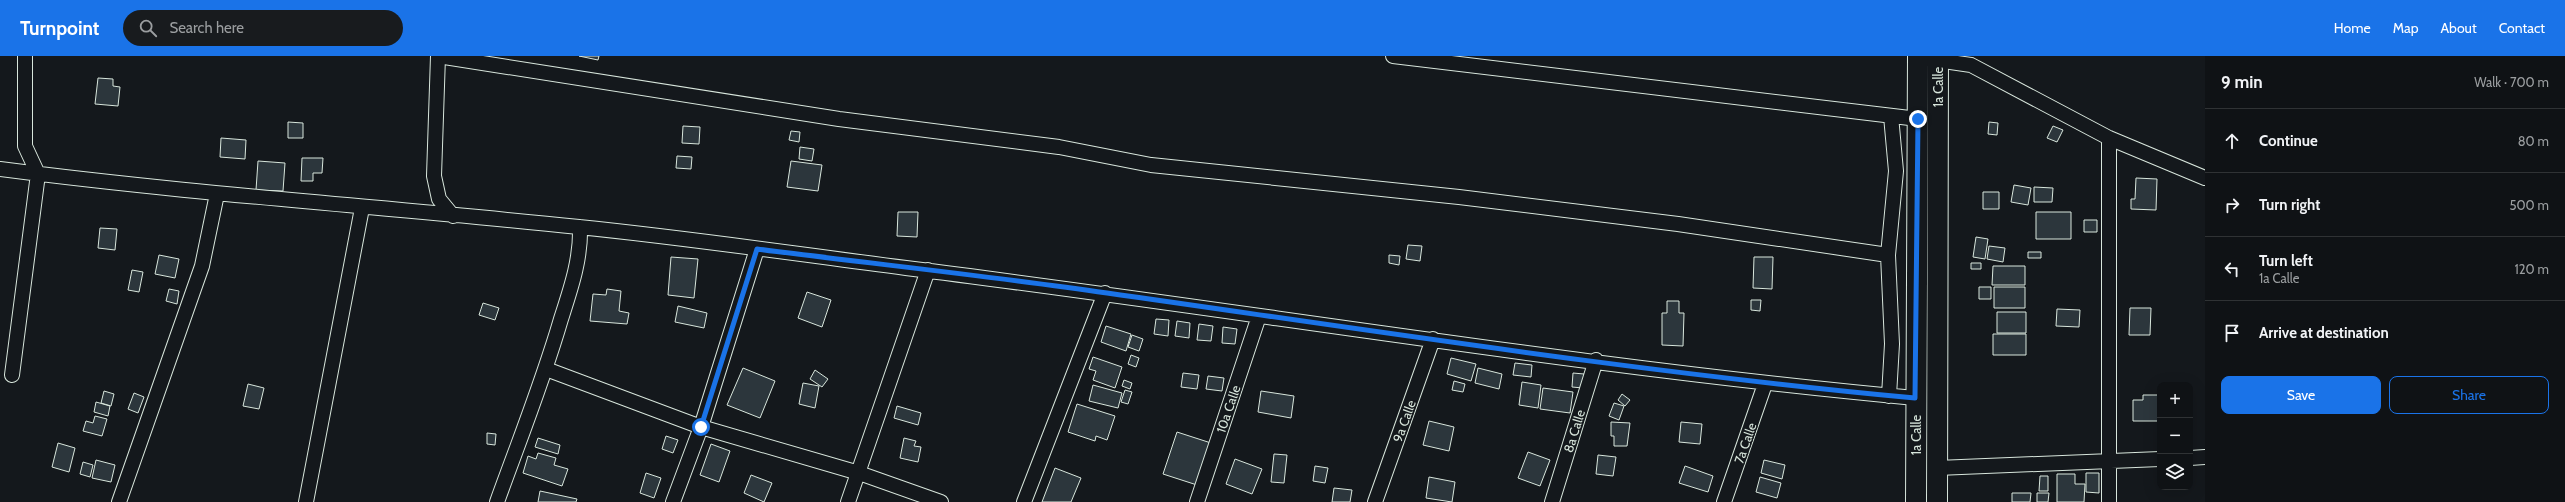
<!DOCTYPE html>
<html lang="en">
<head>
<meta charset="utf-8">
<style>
  body { margin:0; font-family:Cabin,sans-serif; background:#181b1e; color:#f1f3f6 }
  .controls { position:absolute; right:12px; bottom:12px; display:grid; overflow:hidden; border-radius:8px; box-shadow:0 4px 16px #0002 }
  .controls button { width:36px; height:36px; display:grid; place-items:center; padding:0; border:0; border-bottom:1px solid #2f3234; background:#0f1215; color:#f1f3f6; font:20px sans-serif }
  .stop { position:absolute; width:12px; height:12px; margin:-9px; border:3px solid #1a73e8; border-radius:50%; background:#fff }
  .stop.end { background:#1a73e8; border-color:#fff; box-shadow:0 1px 4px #0008 }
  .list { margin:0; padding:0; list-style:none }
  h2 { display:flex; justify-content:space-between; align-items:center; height:52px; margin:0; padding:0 16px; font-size:17px }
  h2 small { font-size:13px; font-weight:400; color:#9b9ea0 }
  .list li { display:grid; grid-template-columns:26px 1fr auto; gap:12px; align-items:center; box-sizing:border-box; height:64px; padding:0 16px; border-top:1px solid #2f3234 }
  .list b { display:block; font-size:15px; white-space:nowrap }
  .list p { margin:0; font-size:13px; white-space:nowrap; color:#9b9ea0 }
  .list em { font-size:13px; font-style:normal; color:#9b9ea0 }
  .actions { display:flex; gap:8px; padding:12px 16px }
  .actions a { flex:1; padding:9px 0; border:1px solid #1a73e8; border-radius:8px; text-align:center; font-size:14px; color:#1a73e8 }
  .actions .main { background:#1a73e8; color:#fff }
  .icon { flex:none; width:22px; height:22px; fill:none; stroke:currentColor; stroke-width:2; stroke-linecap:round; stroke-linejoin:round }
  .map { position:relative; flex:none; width:2205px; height:446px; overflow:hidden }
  header { display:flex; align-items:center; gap:24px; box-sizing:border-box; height:56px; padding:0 20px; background:#1a73e8; color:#fff }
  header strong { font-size:19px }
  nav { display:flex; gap:22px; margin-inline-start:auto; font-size:14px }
  .search { width:280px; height:36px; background:#181b1e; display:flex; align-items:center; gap:10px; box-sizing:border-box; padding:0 14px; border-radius:22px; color:#9b9ea0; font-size:15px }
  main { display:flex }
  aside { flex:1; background:#0f1215 }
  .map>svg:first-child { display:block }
  .building { fill:#2c363c; stroke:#d8e6dc }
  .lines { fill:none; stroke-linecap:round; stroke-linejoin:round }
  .minor-casing { stroke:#d8e6dc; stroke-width:16 }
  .secondary-casing { stroke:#d8e6dc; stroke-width:22 }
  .minor { stroke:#14181c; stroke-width:14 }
  .secondary { stroke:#14181c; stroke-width:20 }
  .route { stroke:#1a73e8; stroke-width:5 }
  .labels { text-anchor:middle; stroke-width:3; stroke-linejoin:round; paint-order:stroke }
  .street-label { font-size:13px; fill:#d8e6dc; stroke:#14181c }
</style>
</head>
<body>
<header>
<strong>Turnpoint</strong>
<div class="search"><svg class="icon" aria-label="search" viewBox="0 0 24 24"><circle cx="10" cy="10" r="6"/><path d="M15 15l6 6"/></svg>Search here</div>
<nav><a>Home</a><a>Map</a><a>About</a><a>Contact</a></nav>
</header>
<main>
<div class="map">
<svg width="2205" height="446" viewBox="0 0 2205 446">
  <rect width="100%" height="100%" fill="#14181c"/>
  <path class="building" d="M579,0h20l-1,4z
    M98,22l15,1v7l7,1 -2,19 -23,-2z
    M288,66l15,1v15h-15z
    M1989,66l9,1 -1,12 -9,-1z
    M683,70l17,1 -1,17 -17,-1z
    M2053,70l10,4 -6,12 -10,-4z
    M791,75l9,1 -1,10 -10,-2z
    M221,82l25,2 -1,19 -25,-2z
    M800,91l14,2 -2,12 -13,-2z
    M677,100l15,1 -1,12 -15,-1z
    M302,102h21l-1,15h-9v8h-12z
    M258,105l27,2 -2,28 -27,-1z
    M791,105l31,4 -4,26 -31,-4z
    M2136,122l21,1 -1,31 -25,-1v-10h4z
    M2014,129l17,3 -3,17 -17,-3z
    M2034,131l19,1 -1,14h-18z
    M1983,136h16v17h-16z
    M898,156h20l-1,25 -20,-1z
    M2036,156h35v27h-35z
    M2084,164h13v12h-13z
    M100,172l17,1 -2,21 -17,-2z
    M1976,181l12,2 -3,20 -12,-2z
    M1408,189l14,1 -2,15 -14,-2z
    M1989,190l16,2 -2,14 -16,-3z
    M2028,196h13v6h-13z
    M159,199l20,4 -4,19 -20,-4z
    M1389,199l11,1 -1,9 -10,-2z
    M671,201l27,2 -4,39 -26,-3z
    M1754,201h19l-1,32 -19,-1z
    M1971,207h10v6h-10z
    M1993,210h32v19h-33z
    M132,214l11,2 -4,20 -11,-2z
    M1979,231h12v12h-12z
    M1994,231h31v21h-31z
    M169,233l10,2 -2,13 -11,-3z
    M607,233l14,2 -2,20 10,2 -2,11 -37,-3 3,-27 13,1z
    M807,236l24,8 -9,27 -24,-9z
    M1751,244h10l-1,11 -9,-1z
    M1667,245h12v12h5l-1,33 -21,-1v-32h5z
    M483,247l16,5 -4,12 -16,-5z
    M678,250l29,7 -3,15 -29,-6z
    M2130,252h21l-1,27h-21z
    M2057,253l23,1 -1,17 -23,-1z
    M1997,256h29v21h-29z
    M1156,263l13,1 -1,16 -14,-2z
    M1177,265l13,2 -1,15 -14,-2z
    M1199,268l14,2 -2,15 -14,-1z
    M1106,270l25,8 -5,17 -25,-9z
    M1223,271l14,2 -2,15 -13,-1z
    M1993,278h33v21h-33z
    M1132,279l11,4 -4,12 -11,-4z
    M1131,299l8,3 -3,9 -8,-3z
    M1093,301l29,10 -7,21 -22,-8 3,-9 -7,-2z
    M1451,302l25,6 -5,17 -24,-7z
    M1515,307l17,2 -1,12 -18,-2z
    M743,312l32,13 -15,37 -33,-13z
    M1478,312l24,6 -3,15 -24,-6z
    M815,314l13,9 -6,8 -12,-8z
    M1183,317l16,2 -2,14 -16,-2z
    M1573,317l11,1 -1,14 -11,-1z
    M1208,320l16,2 -2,13 -16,-2z
    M1124,324l8,3 -2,6 -8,-3z
    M1454,325l11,3 -2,8 -11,-2z
    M1522,326l19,3 -3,23 -19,-3z
    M803,327l16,3 -4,22 -16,-4z
    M248,328l16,4 -5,21 -16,-3z
    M1093,329l29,8 -4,15 -29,-7z
    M1543,332l30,4 -3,21 -30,-4z
    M1125,334l7,2 -4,12 -7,-2z
    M104,335l10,3 -3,12 -10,-3z
    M1261,335l33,5 -3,22 -33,-6z
    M134,337l10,4 -6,16 -10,-4z
    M1622,338l8,6 -5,6 -7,-6z
    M2143,339h15v26h-25v-21h10z
    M96,346l14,4 -2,10 -14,-4z
    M1614,347l10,3 -5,14 -10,-4z
    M1077,348l38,12 -8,24 -11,-4 -1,5 -27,-9z
    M897,350l24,7 -3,12 -24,-7z
    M95,360l12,3 -5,17 -19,-5 3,-10 7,2z
    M1429,365l25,6 -5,24 -26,-6z
    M1611,366l19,1 -3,23h-13v-10h-3z
    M1681,366l21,2 -2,20 -21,-2z
    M1177,376l34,11 -14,42 -34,-11z
    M487,377l9,1 -1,11 -8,-1z
    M666,380l12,4 -5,13 -11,-4z
    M538,382l22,7 -2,9 -23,-7z
    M904,382l12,3 -2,5 7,1 -3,15 -18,-4z
    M58,387l17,5 -6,24 -17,-5z
    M711,388l19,7 -11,31 -19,-7z
    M1528,396l22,8 -10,26 -22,-8z
    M538,397l18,5 -2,7 14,4 -6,17 -39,-13 5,-17 8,3z
    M1274,398l13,1 -3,28 -13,-1z
    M1598,399l18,2 -3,19 -17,-2z
    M1235,403l27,10 -10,25 -26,-10z
    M96,404l19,5 -4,17 -19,-4z
    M1764,404l21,5 -3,14 -21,-6z
    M83,406l10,3 -3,12 -10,-3z
    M1315,410l13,2 -3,15 -12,-2z
    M1685,410l28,10 -5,16 -29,-9z
    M1055,412l26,10 -10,24h-29z
    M646,417l15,5 -7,20 -14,-5z
    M2086,417h13v20l-13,-1z
    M2057,418h18v10h10l-1,18h-27z
    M751,419l21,8 -8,19 -20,-9z
    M2040,420h8v15h-9z
    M1429,421l26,5 -3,20 -26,-4z
    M1760,421l21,6 -4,15 -21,-6z
    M1334,432l18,2 -2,12h-18z
    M540,435l37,8 -1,3h-38z
    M2012,437h19l-1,9h-18z
    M2037,437h12l-1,9h-11z"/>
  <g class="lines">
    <defs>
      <path id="minor" d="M438,0l401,63 220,28 92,18 308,32 219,27 210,31 8,-84 -5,-55
        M438,0l-4,120 5,23 14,17
        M1393,0l525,63
        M1930,3l41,6 138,73 96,40
        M2109,82v364
        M0,113c192,25 386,38 579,58 109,11 218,27 327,41 337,42 672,99 1009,130
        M1888,199l4,89 -3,52
        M546,313l155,58 158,46 82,29
        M12,319l26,-201 -13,-28v-90
        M2190,402l15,-1
        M1937,412l223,-9
        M119,446l83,-236 15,-72
        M306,446l56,-294
        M497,446c22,-61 46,-121 64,-183 10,-31 20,-60 19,-92
        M673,446l28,-75 56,-178
        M848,446l80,-232
        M1024,446l81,-209
        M1197,446l62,-186
        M1375,446l58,-163
        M1552,446l44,-142
        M1724,446l41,-118"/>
      <path id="secondary" d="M1916,446l2,-446
        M1937,446l1,-446"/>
    </defs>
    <use href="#minor" class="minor-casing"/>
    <use href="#secondary" class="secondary-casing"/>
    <use href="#minor" class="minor"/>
    <use href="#secondary" class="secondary"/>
  </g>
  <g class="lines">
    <path class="route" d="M701,371l56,-178c117,15 233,27 350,44 269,38 538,80 808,105l3,-279"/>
  </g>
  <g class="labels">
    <g class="street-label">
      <text transform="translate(1938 31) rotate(-90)" y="5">1a Calle</text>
      <text transform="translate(1228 353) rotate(-71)" y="5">10a Calle</text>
      <text transform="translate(1404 365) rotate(-70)" y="5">9a Calle</text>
      <text transform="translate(1574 375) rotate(-73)" y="5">8a Calle</text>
      <text transform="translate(1916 379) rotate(-90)" y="5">1a Calle</text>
      <text transform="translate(1745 387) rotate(-71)" y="5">7a Calle</text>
    </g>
  </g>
</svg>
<div class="controls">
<button>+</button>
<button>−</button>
<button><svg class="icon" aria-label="layers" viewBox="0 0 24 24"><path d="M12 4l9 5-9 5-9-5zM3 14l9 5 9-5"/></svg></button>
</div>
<div class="stop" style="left:701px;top:371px"></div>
<div class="stop end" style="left:1918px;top:63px"></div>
</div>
<aside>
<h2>9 min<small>Walk · 700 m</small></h2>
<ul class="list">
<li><svg class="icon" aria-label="ahead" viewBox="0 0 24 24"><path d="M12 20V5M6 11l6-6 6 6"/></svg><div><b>Continue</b></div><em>80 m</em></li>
<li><svg class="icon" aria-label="right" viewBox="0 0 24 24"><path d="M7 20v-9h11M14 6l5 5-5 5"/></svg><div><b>Turn right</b></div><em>500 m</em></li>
<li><svg class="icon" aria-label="left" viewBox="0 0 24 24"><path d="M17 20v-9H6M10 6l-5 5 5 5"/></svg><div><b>Turn left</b><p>1a Calle</p></div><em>120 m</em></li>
<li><svg class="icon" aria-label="arrive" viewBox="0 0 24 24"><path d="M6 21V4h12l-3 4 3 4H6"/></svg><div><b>Arrive at destination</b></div></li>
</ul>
<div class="actions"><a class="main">Save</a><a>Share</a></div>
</aside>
</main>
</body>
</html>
